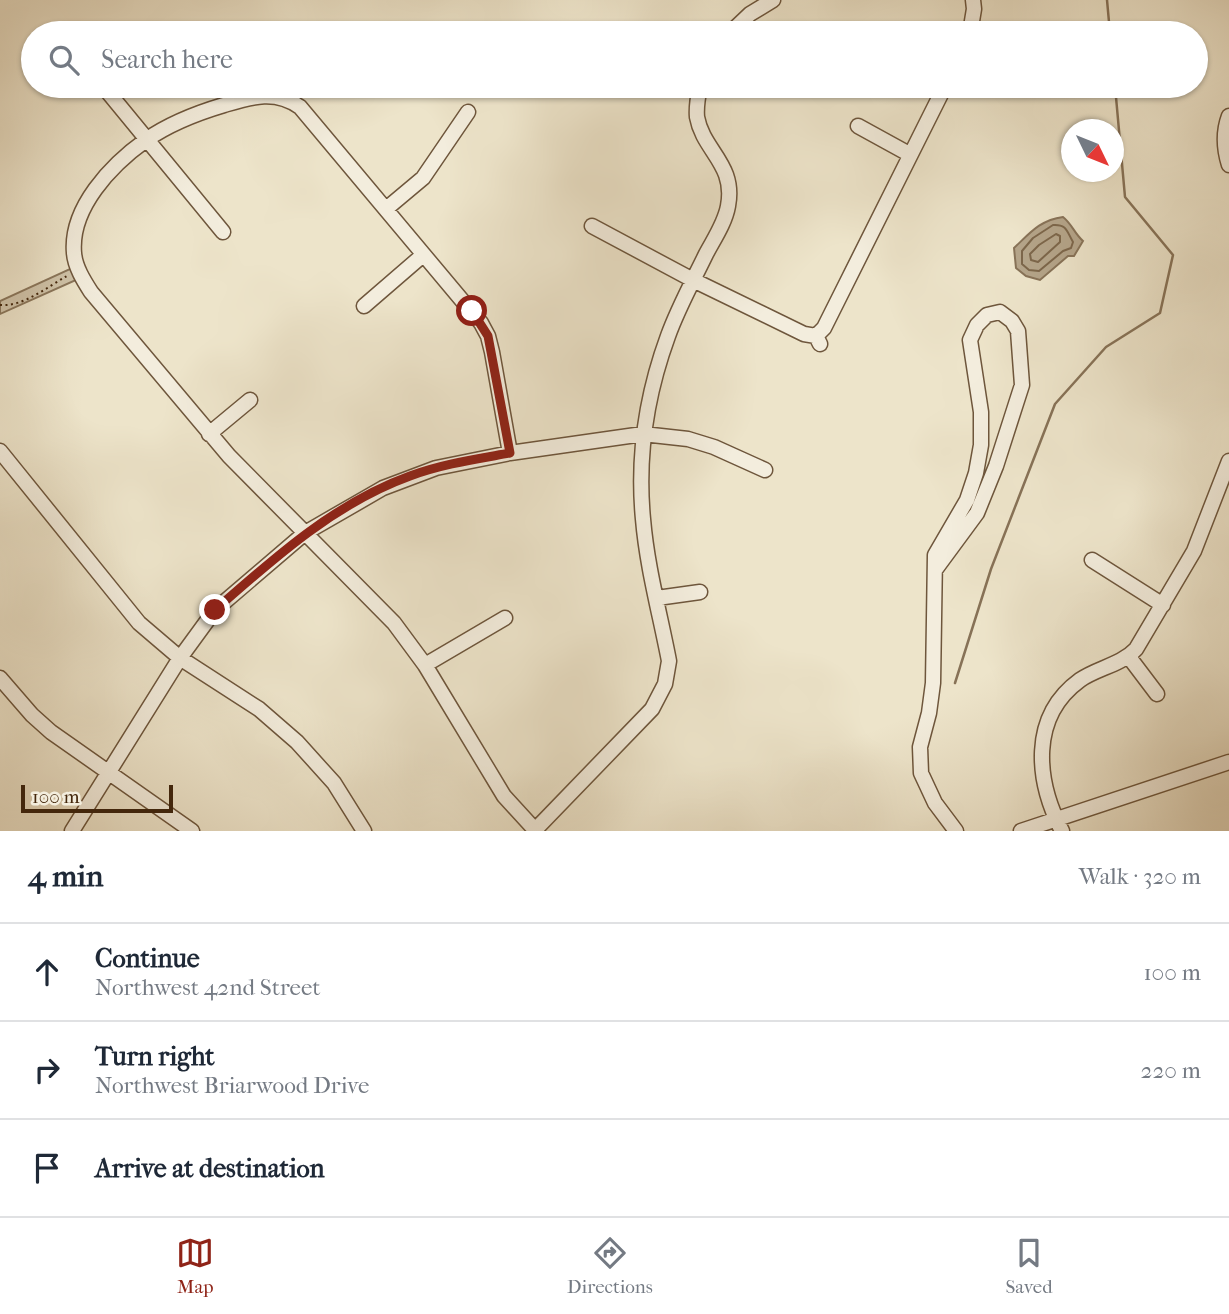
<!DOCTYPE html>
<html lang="en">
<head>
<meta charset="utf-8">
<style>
  body { margin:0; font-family:"IM FELL French Canon",serif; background:#f6f6f7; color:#1f2937 }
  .compass { position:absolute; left:1061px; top:119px; width:63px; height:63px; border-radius:50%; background:#fff; box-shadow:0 2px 5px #0004; rotate:133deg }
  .scale { position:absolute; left:21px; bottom:18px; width:152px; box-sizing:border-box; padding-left:7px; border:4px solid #44270c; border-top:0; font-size:19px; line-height:24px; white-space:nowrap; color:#44270c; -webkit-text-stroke:5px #f3eddd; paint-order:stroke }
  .stop { position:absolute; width:21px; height:21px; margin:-16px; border:5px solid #8f2418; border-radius:50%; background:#fff }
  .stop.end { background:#8f2418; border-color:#fff; box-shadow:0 2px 7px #0008 }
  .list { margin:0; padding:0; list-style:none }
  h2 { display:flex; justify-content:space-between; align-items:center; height:91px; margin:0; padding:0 28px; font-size:30px }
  h2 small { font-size:23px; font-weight:400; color:#747a83 }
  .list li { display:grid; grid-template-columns:46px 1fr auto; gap:21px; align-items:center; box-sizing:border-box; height:98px; padding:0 28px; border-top:2px solid #e0e1e3 }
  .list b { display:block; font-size:26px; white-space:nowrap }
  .list p { margin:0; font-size:23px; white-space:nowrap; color:#747a83 }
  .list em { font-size:23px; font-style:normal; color:#747a83 }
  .icon { flex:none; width:38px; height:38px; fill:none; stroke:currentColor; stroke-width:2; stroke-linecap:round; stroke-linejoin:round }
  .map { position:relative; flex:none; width:1229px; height:831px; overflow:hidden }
  .search { position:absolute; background:#fff; box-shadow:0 2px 5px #0004; left:21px; right:21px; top:21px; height:77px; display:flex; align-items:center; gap:18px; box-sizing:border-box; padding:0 24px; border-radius:38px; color:#747a83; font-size:26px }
  .sheet { height:385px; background:#fff }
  nav { display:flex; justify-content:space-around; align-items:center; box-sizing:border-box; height:98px; border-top:2px solid #e0e1e3; background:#fff; font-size:19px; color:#747a83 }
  nav a { display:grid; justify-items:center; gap:4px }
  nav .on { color:#8f2418 }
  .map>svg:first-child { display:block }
  .green { fill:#d0c4aa; stroke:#8a765b; stroke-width:2 }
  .water { fill:#b4a489; stroke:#877257; stroke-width:2 }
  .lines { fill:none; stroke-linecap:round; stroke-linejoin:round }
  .shore { stroke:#7c664a; stroke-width:2 }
  .stream { stroke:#877257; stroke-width:2.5 }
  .minor-casing { stroke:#6e563c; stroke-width:17 }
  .path { stroke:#44270c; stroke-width:2; stroke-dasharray:2 3.5; stroke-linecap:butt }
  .minor { stroke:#f3eddd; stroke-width:14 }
  .route { stroke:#8f2418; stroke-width:9 }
</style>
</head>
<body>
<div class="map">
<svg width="1229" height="831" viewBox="0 0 1229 831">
  <rect width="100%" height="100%" fill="#ede4ca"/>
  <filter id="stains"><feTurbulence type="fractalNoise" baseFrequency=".00286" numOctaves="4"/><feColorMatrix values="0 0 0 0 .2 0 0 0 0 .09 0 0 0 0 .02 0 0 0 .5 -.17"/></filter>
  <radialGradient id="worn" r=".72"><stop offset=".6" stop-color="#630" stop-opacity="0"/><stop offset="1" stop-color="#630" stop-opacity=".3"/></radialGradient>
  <path class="green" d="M72,268l4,12 -76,34v-13z"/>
  <path class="water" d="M1063,217c9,7 11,16 20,24l-9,15h-6l-28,24 -14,-4 -10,-8 -2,-20c16,-15 26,-28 49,-31z"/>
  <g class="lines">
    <path class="shore" d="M1053,225c14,-1 14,7 20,17l-2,6 -8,3 -24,20 -10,-1 -7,-6v-13l11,-13z
      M1056,234l4,2v6l-22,20 -7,-2 -1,-6 9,-9z"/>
    <path class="stream" d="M1107,0l3,33
      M955,683l36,-114 64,-165 51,-57 54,-34 13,-58 -48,-58 -10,-111"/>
    <defs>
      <path id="minor" d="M730,33l20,-19 23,-14
        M970,33l4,-24 -1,-9
        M103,86l120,146
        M291,100l7,-14
        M1229,116c-6,16 -5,33 0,49
        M858,126l51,28
        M386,209l37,-31 45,-66
        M592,226l101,54 111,54 12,2
        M364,306l59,-51
        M820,344l-4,-8 8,-8 121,-242
        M209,434l41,-34
        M0,451l139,172 41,35 79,51 38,33 37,41 30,48
        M510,453l-18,-101 -4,-16 -7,-13 -181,-216c-25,-18 -49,-10 -76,-2 -27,8 -55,19 -78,35 -35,25 -76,68 -72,113 1,14 10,28 17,39l138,164 165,167 31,42 79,131 32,35
        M1092,560l71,45
        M935,570l42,-57 19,-47 26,-81 -4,-54 -6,-10 -12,-9 -13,3 -10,10 -7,15 11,72v33l-5,28 -9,27 -32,55 -2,128 -4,30 -9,34 1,26 14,30 21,28
        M657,598l43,-6
        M1129,657l28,37
        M425,665l80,-47
        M0,678l32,37 19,17 141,99
        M535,830l117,-121 13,-25 4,-23c-9,-47 -22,-94 -26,-142 -6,-63 3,-123 25,-183 10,-28 25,-55 38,-82 8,-15 19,-31 22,-48 8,-42 -25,-55 -31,-89 -1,-10 1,-21 3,-31
        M72,831l108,-173 35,-48 90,-77 78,-45 53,-20 74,-15 133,-19 45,5 26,8 51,23
        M1021,831l208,-69
        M1062,831c-26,-50 -33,-114 18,-151 17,-12 41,-15 56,-31l58,-98 35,-90"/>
    </defs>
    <use href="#minor" class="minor-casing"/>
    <path class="path" d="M0,305c23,2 47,-18 67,-29"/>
    <use href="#minor" class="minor"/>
  </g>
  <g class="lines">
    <path class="route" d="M215,610c59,-52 120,-107 195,-134 32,-12 67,-17 100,-23l-22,-117 -16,-25"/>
  </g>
  <rect width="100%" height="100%" filter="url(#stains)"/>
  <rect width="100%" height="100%" fill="url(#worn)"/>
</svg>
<svg class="compass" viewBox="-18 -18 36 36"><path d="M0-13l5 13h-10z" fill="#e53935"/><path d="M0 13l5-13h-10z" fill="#747a83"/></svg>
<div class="scale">100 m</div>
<div class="stop" style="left:472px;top:311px"></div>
<div class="stop end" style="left:215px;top:610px"></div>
<div class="search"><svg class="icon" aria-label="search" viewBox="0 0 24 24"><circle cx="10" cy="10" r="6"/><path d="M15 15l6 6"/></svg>Search here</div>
</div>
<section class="sheet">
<h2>4 min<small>Walk · 320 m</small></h2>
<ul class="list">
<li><svg class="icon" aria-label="ahead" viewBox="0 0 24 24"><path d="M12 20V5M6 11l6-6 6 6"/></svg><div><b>Continue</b><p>Northwest 42nd Street</p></div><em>100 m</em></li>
<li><svg class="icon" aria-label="right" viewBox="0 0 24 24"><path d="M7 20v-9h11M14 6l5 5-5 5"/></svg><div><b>Turn right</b><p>Northwest Briarwood Drive</p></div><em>220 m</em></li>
<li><svg class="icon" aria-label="arrive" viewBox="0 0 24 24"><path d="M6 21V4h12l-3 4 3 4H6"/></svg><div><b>Arrive at destination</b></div></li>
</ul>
</section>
<nav>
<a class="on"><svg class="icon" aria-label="map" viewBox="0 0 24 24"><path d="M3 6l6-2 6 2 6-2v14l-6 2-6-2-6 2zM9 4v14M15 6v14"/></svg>Map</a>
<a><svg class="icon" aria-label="directions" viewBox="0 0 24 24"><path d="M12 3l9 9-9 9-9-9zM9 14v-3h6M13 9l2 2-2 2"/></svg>Directions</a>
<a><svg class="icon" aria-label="saved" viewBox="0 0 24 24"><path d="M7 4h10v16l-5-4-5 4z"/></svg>Saved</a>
</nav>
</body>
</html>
